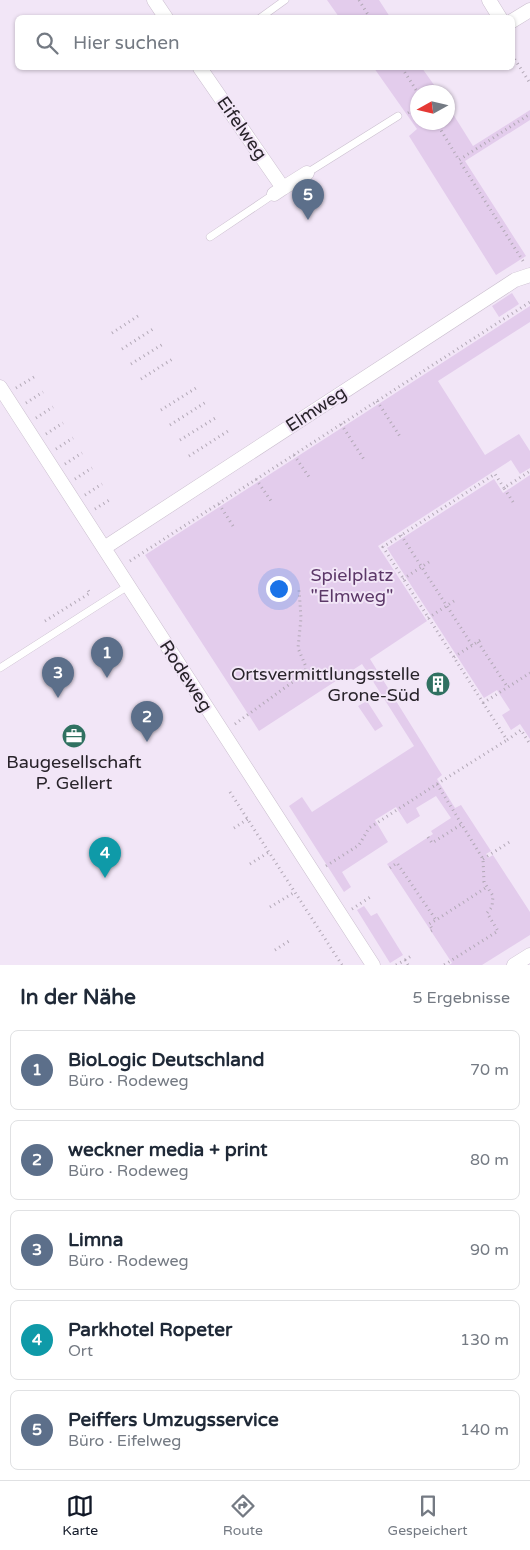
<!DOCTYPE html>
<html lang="de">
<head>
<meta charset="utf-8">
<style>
  body { margin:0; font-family:"Varela Round",sans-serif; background:#f2f2f3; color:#1f2937 }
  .compass { position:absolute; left:410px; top:85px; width:45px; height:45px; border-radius:50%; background:#fff; box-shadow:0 1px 4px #0004; rotate:262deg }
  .you { position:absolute; left:278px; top:588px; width:18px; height:18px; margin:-12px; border:4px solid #fff; border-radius:50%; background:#1a73e8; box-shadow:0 0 0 8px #1a73e833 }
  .badge { display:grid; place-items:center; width:32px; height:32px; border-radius:50%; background:#111827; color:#fff; font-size:16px; font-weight:700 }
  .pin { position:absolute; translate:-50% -41px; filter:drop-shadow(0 1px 2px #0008) }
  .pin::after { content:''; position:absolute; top:26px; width:18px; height:15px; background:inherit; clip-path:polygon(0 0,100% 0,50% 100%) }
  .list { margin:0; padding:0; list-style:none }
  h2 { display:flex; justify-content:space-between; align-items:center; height:65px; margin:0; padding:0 20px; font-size:21px }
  h2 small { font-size:16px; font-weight:400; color:#747a83 }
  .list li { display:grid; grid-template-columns:32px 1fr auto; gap:15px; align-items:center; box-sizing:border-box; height:80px; margin:0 10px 10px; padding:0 10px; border:1px solid #e0e1e3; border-radius:8px }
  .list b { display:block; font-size:19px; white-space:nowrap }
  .list p { margin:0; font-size:16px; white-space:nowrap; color:#747a83 }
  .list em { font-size:16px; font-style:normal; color:#747a83 }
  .icon { flex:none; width:28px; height:28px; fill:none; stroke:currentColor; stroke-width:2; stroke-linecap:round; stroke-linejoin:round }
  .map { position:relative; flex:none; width:530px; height:965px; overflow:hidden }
  .search { position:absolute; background:#fff; box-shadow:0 1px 4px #0004; left:15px; right:15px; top:15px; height:55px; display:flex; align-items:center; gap:12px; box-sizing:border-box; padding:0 18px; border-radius:8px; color:#747a83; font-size:19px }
  .sheet { height:515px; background:#fff }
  nav { display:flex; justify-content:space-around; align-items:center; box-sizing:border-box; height:70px; border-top:1px solid #e0e1e3; background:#fff; font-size:14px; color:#747a83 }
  nav a { display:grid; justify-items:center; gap:2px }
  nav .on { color:#111827 }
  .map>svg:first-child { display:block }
  .green { fill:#e3ccec }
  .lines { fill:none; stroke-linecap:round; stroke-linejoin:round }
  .lane-casing { stroke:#cbbfcf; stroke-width:8 }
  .street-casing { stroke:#cbbfcf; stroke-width:15 }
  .path { stroke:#b2a8b6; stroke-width:3; stroke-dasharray:1 4; stroke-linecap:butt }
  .lane { stroke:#fff; stroke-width:7 }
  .street { stroke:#fff; stroke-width:14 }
  .labels { text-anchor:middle; stroke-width:4; stroke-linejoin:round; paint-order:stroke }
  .street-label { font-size:18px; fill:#28232a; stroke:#f2e6f7 }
  .park-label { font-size:18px; fill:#5c3868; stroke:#f2e6f7 }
  .poi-label { font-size:18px; fill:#28232a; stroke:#f2e6f7; text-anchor:end }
</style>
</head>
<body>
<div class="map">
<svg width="530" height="965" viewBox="0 0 530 965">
  <rect width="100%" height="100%" fill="#f2e6f7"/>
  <path class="green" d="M327,0h52l11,17h-51z
    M374,68h48l17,24h-21v30h30v-16l25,40 57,-36v10l-65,41 61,95 -30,19 -87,-139 8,-7z
    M512,293l7,11 -20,13 -7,-11z
    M530,306v16l-92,59 47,74 34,-21 11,17v17l-10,6 -9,-14 -133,86 49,75 -57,38 72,116 -5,4 18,29 6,-3 30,46 -5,3 2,4 5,-3 37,57v23l-48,30h-33l3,-2 -65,-99 46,-30 -2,-3 20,-13 -15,-22 -20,12 4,8 -13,8 -11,-17 -21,13 13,22 -46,30 9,15 -7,5 -55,-86 13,-9 10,15 102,-66 -52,-82 -103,67 -114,-176z
    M530,475v264l-10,-15 -9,6 -9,-15 8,-5 -13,-20 -13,8 -97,-150 107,-69 9,14z
    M367,701l16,25 -8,5 -17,-25z
    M364,906l7,10 6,-3 26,42 -13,8 -33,-53z"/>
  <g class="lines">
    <defs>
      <path id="lane" d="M260,18l25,-18
        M307,173l91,-57
        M210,237l64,-43
        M0,668l128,-82"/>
      <path id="street" d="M154,0l12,18
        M489,0l11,18
        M512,21l18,-11
        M200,68l83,120 -9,6
        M283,188l24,-15
        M0,387l373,578
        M104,548l411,-268 15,-5
        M514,965l16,-10"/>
    </defs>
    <use href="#lane" class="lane-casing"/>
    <use href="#street" class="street-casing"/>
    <path class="path" d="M359,0l11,18
      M512,55l18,28
      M402,68l16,25
      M408,113l10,-6
      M436,122l23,38
      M523,261l-64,-101 71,-46
      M112,333l29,-19
      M122,349l31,-20
      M131,364l32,-20
      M141,379l33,-21
      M16,388l18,-11
      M377,401l24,37
      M26,403l17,-11
      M161,410l35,-22
      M36,418l17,-11
      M341,424l24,37
      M170,425l36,-23
      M46,434l17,-11
      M180,440l37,-23
      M56,449l17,-11
      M294,455l15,22
      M189,456l39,-25
      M65,464l17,-11
      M75,479l17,-11
      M256,479l15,22
      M504,488l-9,-14 -112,73 124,193 14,-10 9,14
      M85,495l17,-11
      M513,502l-9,-14 26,-17
      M219,504l14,22
      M95,509l16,-10
      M401,535l71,110
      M130,561l400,-259
      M403,579l29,-19
      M428,618l29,-19
      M45,621l45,-28 -2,-3
      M478,642l30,46
      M454,657l28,-18
      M483,703l47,-30
      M235,724l70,-51 1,-6 -8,-19 3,-30 -2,-29
      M437,784l70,-44
      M230,792l112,173
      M234,828l14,-9
      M428,837l4,6 30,-19
      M483,859l28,-18
      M250,864l19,-12
      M326,866l33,-21 10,-17 68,-44 46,75 1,23 9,14 -1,11 -5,6 11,18 -54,34
      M390,868l7,-5 39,57 51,-33
      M270,907l25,-15
      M352,909l20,-13
      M431,931l2,-1 -4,-6 7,-4
      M275,950l14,-9
      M405,960l6,-4
      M396,965l9,-5 3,5"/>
    <use href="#lane" class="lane"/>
    <use href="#street" class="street"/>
  </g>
  <defs>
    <symbol id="building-disc" viewBox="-11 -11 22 22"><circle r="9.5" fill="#307161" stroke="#f2e6f7"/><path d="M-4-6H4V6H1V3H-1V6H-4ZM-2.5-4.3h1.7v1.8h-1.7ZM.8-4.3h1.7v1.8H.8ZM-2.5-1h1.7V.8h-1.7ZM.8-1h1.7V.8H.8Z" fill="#fff"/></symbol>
    <symbol id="office-disc" viewBox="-11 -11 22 22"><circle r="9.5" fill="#307161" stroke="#f2e6f7"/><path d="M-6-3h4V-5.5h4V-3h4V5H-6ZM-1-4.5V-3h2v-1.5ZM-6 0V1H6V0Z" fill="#fff"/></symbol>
  </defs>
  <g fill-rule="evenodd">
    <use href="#building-disc" x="424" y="670" width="28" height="28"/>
    <use href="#office-disc" x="60" y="722" width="28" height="28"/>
  </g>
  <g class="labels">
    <g class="street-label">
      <text transform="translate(242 128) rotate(55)" y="6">Eifelweg</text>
      <text transform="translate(316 409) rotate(-33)" y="6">Elmweg</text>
      <text transform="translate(186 676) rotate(57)" y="6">Rodeweg</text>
    </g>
    <g class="park-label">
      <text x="352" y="581">Spielplatz<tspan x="352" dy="21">"Elmweg"</tspan></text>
    </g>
    <g class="poi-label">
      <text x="420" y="680">Ortsvermittlungsstelle<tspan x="420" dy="21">Grone-Süd</tspan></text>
      <text x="74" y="768" text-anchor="middle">Baugesellschaft<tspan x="74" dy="21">P. Gellert</tspan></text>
    </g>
  </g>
</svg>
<svg class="compass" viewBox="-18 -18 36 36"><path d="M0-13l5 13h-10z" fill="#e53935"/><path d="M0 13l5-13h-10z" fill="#747a83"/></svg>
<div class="you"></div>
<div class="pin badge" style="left:107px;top:678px;background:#5c6f8a">1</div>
<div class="pin badge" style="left:147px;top:742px;background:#5c6f8a">2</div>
<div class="pin badge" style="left:58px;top:698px;background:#5c6f8a">3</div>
<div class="pin badge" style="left:105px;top:878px;background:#0f9aa8">4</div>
<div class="pin badge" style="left:308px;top:220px;background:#5c6f8a">5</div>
<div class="search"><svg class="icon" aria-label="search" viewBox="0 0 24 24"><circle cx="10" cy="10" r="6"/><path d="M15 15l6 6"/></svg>Hier suchen</div>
</div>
<section class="sheet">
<h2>In der Nähe<small>5 Ergebnisse</small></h2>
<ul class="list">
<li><span class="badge" style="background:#5c6f8a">1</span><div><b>BioLogic Deutschland</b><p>Büro · Rodeweg</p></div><em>70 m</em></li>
<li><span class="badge" style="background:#5c6f8a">2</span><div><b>weckner media + print</b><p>Büro · Rodeweg</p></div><em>80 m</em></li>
<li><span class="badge" style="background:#5c6f8a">3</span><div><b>Limna</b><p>Büro · Rodeweg</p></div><em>90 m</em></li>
<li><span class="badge" style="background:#0f9aa8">4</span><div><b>Parkhotel Ropeter</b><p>Ort</p></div><em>130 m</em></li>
<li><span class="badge" style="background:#5c6f8a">5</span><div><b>Peiffers Umzugsservice</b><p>Büro · Eifelweg</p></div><em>140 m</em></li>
</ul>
</section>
<nav>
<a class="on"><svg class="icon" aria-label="map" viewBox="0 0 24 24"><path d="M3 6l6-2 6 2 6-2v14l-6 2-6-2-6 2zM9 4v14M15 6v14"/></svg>Karte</a>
<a><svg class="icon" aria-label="directions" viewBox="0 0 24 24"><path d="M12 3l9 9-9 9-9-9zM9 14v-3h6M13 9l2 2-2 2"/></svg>Route</a>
<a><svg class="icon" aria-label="saved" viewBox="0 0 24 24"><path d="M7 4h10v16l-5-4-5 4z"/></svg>Gespeichert</a>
</nav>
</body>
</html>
